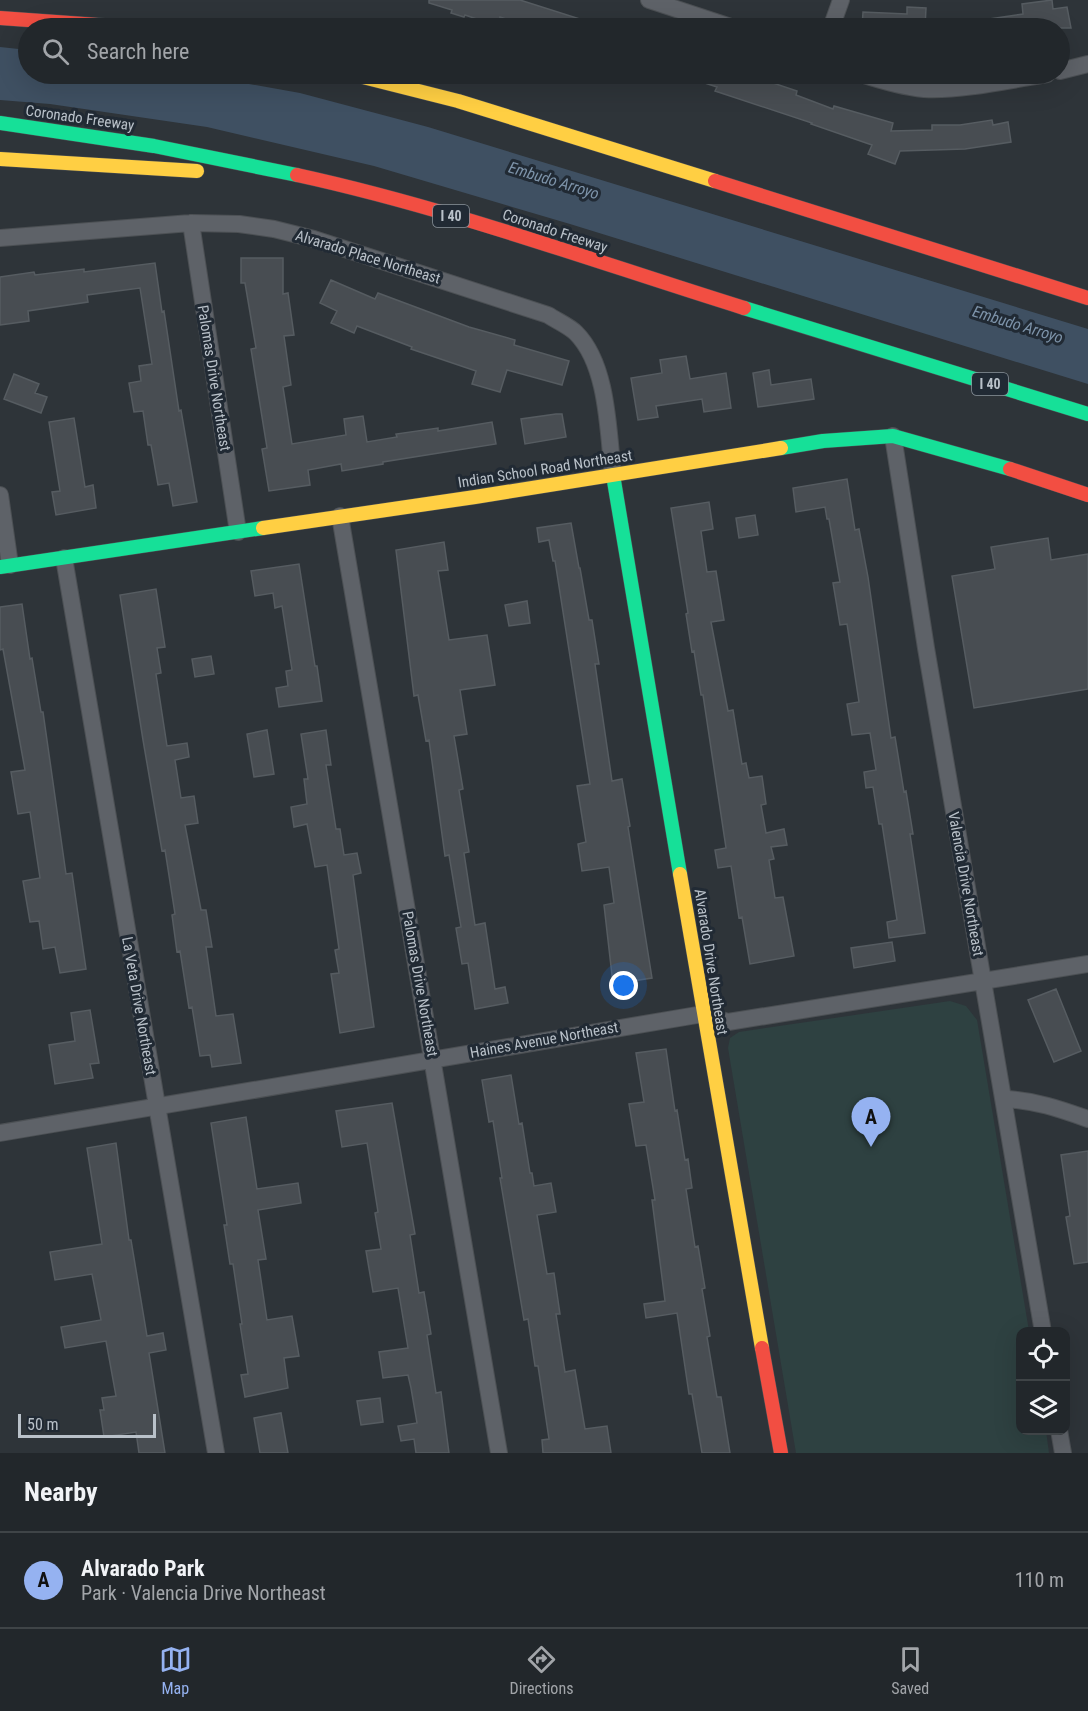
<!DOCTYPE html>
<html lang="en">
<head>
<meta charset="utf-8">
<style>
  body { margin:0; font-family:"Roboto Condensed",sans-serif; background:#2e3337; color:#f1f3f6 }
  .controls { position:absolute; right:18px; bottom:18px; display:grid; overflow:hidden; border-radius:12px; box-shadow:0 6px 24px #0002 }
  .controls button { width:54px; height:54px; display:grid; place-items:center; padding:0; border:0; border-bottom:2px solid #3f4447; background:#22272b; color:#f1f3f6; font:30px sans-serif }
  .scale { position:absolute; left:18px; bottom:15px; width:138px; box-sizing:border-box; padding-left:6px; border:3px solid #b9c1c9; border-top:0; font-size:16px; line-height:21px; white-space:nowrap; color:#b9c1c9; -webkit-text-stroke:4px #212a34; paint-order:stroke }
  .you { position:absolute; left:624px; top:986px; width:21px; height:21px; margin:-15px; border:4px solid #fff; border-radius:50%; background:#1a73e8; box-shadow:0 0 0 9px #1a73e833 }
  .badge { display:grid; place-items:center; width:39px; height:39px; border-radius:50%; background:#95b2f1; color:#111; font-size:20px; font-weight:700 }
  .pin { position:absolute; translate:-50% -50px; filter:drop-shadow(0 2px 3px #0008) }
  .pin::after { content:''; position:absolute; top:32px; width:21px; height:18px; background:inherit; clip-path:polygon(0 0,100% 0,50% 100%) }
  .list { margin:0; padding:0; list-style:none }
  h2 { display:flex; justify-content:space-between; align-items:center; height:78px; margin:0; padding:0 24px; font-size:26px }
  h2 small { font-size:20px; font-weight:400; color:#a2a5a9 }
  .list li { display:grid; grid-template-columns:39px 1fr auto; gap:18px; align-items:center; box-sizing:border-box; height:96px; padding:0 24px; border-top:2px solid #3f4447 }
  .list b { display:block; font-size:22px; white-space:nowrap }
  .list p { margin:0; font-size:20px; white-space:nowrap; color:#a2a5a9 }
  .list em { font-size:20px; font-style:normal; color:#a2a5a9 }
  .icon { flex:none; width:33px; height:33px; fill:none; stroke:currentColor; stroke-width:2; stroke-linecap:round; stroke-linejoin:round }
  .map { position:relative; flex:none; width:1088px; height:1453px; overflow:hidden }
  .search { position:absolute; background:#22272b; box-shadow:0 6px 24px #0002; left:18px; right:18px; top:18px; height:66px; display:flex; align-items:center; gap:15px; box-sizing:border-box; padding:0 21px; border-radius:33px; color:#a2a5a9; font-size:22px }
  .sheet { height:174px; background:#22272b }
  nav { display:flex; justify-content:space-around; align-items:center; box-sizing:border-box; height:84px; border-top:2px solid #3f4447; background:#22272b; font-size:16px; color:#a2a5a9 }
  nav a { display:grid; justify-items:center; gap:3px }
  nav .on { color:#95b2f1 }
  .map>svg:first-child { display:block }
  .green { fill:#2e4141 }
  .water { fill:#3f5062 }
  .building { fill:#484d52; stroke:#565c61; stroke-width:1.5 }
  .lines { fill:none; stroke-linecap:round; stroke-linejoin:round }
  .street-casing { stroke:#4c5054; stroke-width:18 }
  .fast-casing { stroke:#4c5054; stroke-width:15 }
  .slow-casing { stroke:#4c5054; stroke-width:15 }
  .jam-casing { stroke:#4c5054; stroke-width:15 }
  .street { stroke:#5e6268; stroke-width:16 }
  .fast { stroke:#16e098; stroke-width:14 }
  .slow { stroke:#ffcf43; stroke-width:14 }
  .jam { stroke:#f24e42; stroke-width:14 }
  .labels { text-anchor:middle; stroke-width:6; stroke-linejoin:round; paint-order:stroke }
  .shield { fill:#212a34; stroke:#8b949c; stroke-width:1.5 }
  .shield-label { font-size:14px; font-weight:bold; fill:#b9c1c9 }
  .street-label { font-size:15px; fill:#b9c1c9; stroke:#212a34 }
  .water-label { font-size:16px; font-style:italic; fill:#7d93a9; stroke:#212a34 }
</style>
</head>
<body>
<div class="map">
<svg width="1088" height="1453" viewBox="0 0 1088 1453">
  <rect width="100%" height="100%" fill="#2e3439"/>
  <path class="green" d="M950,1001l16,5 11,14 52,311 -9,1v98l26,1 3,22h-253l-68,-405 2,-10 9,-6z"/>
  <path class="water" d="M0,47l28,3v24h165l107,19 128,34 660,202v55l-518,-160 -196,-58 -167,-39 -157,-23 -50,-4z"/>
  <path class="building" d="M429,0h91l82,26v2h-68l-34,-11 -3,9 -32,-11 -1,2 -13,-4 1,-3 -23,-7z
    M1052,0l1,9 14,-2 4,21h-87l-1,-8 40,-6 -1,-10z
    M907,7l19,1 -1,20h-63l1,-16 44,2z
    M683,74h57l15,3 42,14 -1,4 37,14 1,-3 59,17 -2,8 41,-1v-5h28l32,-5 1,5 15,-3 3,20 -46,7 -65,2 -5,13 -27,-10 4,-9 -61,-21 1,-1 -97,-32 2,-4 -34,-11z
    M241,258h42v36l5,-1 6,42 -10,1 7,49 -8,2 9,57 54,-9 -2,-16 19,-3 4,26 30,-5 -1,-3 42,-6v3l54,-9 4,22 -113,18v2l-41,7 -1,-7 -33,6 2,15 -41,6 -7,-42 5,-1 -16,-99 5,-1 -11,-65h-4z
    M155,263l7,49 2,-1 15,100 2,-1 16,92 -24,4 -4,-23 -11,2 -7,-40h-3l-5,-34 -9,1 -5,-29 12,-2 -2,-15 13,-2 -12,-76 -53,7 1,7 -60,9 1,10 -29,4v-48l34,-5 1,3 49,-6v3z
    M331,280l44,19 3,-6 91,34 46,13 -1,5 55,16 -7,24 -55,-15 -7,22 -28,-8 4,-13 -65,-22 1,-2 -55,-21 -3,7 -23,-10 6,-12 -17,-8z
    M686,356l4,23 36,-6 5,35 -27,4 -2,-13 -46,7 2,11 -20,3 -7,-42 31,-5 -2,-13z
    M769,370l2,15 40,-6 3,20 -56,8 -5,-34z
    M14,374l25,10 -4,9 12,4 -6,16 -37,-14z
    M556,414h6l4,23 -41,7 -4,-25z
    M74,418l11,69 8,-2 3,23 -40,7 -4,-23 8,-1 -11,-69z
    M847,479l8,51 4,-1 9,48 23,161 4,-1 9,55 2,-1 7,43h-3l15,99 -36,5 -2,-16 10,-2 -15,-96h-3l-6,-37 -7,1 -2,-16 12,-2 -6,-37 -18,2 -5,-31 12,-2 -12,-78 -7,1 -7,-42 7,-1 -11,-63h-2l-2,-12 -29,5 -3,-24z
    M709,502l4,27 -12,2 6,41 9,-1 8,49 -13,2 17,89 5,-1 9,54 4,-1 3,15 13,-2 4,28 -5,1 5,28 18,-4 3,16 -16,2 3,12 -5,1 6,38 8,-1 11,59 -44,8 -8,-47 -3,1 -8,-52 -13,2 -3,-18 11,-2 -23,-153h-2l-7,-44 -2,1 -6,-38 2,-1 -17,-105z
    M755,515l3,20 -19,3 -3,-20z
    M571,523l8,45h1l9,52h3l7,44h-4l17,117 10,-2 8,47 -2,1 24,151 -39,6 -9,-79 10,-2 -5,-36 -27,4 -4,-27 8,-2 -9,-56 13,-2 -35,-223h-2l-4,-21 -10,2 -2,-14z
    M1048,538l3,22 37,-6v135l-114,19 -22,-132 43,-7 -4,-22z
    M444,542l4,28 -10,1 11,69 38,-5 8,50 -35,5 7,44 -13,2 9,53 -4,1 10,62 -5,1 11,72 10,-2 10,66 10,-2 3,16 -33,6 -7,-46 -6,1 -6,-36 5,-1 -12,-72 -4,1 -16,-116 -3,1 -8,-46 -4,1 -18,-146z
    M299,564l16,102h2l5,35 -43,6 -3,-19 12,-2 -2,-15 6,-1 -10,-64 -7,2 -2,-15 -18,3 -4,-25z
    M156,589l9,58 -8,1 4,25 -5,1 11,72 20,-3 2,14 -14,3 6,38 13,-2 4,27 -13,2 16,85h5l6,37h-6l10,69 17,-2 8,49 -29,4 -2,-12 -10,1 -8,-49 -3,1 -9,-57 -3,1 -5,-37 3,-1 -10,-64 -3,1 -19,-111 -23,-145z
    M527,601l3,22 -21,3 -4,-21z
    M22,604l8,55 2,-1 9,54h2l23,162 6,-1 14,96 -26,4 -5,-26 -12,2 -4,-28 -9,1 -7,-41 17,-3 -10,-66 -12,2 -7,-42 14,-2 -22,-121 -3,1v-43z
    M211,656l3,18 -19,3 -3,-18z
    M267,730l7,44 -20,3 -7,-43z
    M326,730l5,35h-5l10,64h4l4,26 13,-2 4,20 -8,2 21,152 -34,6 -9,-59 8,-1 -4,-23 4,-1 -12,-84 -12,2 -8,-43 -13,3 -3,-20 16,-3 -3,-25h4l-7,-45z
    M892,942l3,19 -41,7 -3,-20z
    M1056,989l25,62 -27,11 -26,-62z
    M90,1010l9,53 -9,1 3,14 -38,6 -6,-39 26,-4 -4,-28z
    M666,1049l9,62 2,-1 8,50 3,-1 4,29 -6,1 9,58 3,-1 7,42 -3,1 8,47 -3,1 10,60h4l9,56h-28l-10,-59h-3l-12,-81 -31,5 -2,-14 21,-3 -13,-101h3l-9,-55 -10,1 -7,-42 15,-2 -8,-49z
    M511,1075l8,49 3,-1 8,50h2l2,13 17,-3 5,29 -19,3 10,59 7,-1 6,41h-4l9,58 10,-2 10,59 22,-3 4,27h-68l-1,-13 7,-1 -11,-73h-3l-7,-47 -4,1 -24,-142h2l-9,-57 -4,1 -7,-42z
    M392,1103l23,131 -5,1 9,58 5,-1 7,42 -4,1 9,58 5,-1 8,61h-33l-2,-14 -13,2 -3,-15 19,-3 -6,-35 -3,-13 -25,3 -4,-26 29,-4 -10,-60 -25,4 -7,-41 15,-2 -6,-36 3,-1 -11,-69 -25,4 -6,-36z
    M246,1117l11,72 41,-6 3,20 -43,7 8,49 -8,1 9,60 25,-4 7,40 -15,2 4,30 -43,9 -4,-22 7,-1 -8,-50h2l-9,-60h-3l-6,-39h3l-16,-102z
    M116,1143l13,97h2l16,96 16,-3 3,17 -17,3 16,100h-26l-3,-21 -32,5 -4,-27h4l-2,-12 14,-2 -10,-55 -41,7 -4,-21 40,-7 -9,-46 -37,6 -5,-28 52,-8 -15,-96z
    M1088,1151v111l-14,2 -8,-47 4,-1 -9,-61z
    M380,1398l3,24 -22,3 -4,-24z
    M281,1413l7,40h-28l-6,-35z"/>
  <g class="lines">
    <defs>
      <path id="street" d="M649,0l85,28
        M831,28l10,-28
        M1060,71l28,-7
        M861,74c21,7 41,13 63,15 37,2 86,-9 123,-15
        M191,223l47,309
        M0,238l191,-15 48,1 35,5 40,10 234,76c9,6 21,11 28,18 32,32 32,98 37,142
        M893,436l33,212 117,684
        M0,495l10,70
        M340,516l159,937
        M64,558l152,895
        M1004,1099c30,1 56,10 84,20
        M0,1133l703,-119 25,8 360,-58
        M1059,1430l4,23"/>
      <path id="fast" d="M0,123l154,23 143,29
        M744,308l344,106
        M781,448l42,-7 70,-5 117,33
        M613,475l67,399
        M0,567l263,-39"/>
      <path id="slow" d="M351,74l107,27 257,80
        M0,159l197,12
        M263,528l212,-31 306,-49
        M680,874l82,474"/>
      <path id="jam" d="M0,18l140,10
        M297,175c152,33 299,87 447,133
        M715,181l373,117
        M1010,469l78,26
        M762,1348l19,105"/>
    </defs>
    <use href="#street" class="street-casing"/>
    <use href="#fast" class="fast-casing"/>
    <use href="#slow" class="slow-casing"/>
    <use href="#jam" class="jam-casing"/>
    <use href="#street" class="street"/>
    <use href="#fast" class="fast"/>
    <use href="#slow" class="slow"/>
    <use href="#jam" class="jam"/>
  </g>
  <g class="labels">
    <g class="shield">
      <rect x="433" y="205" width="36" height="22" rx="4.5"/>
      <rect x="972" y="373" width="36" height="22" rx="4.5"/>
    </g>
    <g class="shield-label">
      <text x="451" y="221">I 40</text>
      <text x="990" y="389">I 40</text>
    </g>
    <g class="street-label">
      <text transform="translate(80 118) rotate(8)" y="5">Coronado Freeway</text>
      <text transform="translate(555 231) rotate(18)" y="5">Coronado Freeway</text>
      <text transform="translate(368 257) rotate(17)" y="5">Alvarado Place Northeast</text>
      <text transform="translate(214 378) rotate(81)" y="5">Palomas Drive Northeast</text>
      <text transform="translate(545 469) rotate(-9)" y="5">Indian School Road Northeast</text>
      <text transform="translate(966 884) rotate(80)" y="5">Valencia Drive Northeast</text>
      <text transform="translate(711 962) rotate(81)" y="5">Alvarado Drive Northeast</text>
      <text transform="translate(420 984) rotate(80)" y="5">Palomas Drive Northeast</text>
      <text transform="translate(139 1006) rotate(80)" y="5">La Veta Drive Northeast</text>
      <text transform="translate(544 1040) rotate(-10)" y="5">Haines Avenue Northeast</text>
    </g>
    <g class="water-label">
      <text transform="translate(554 180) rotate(17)" y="6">Embudo Arroyo</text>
      <text transform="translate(1018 324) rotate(17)" y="6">Embudo Arroyo</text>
    </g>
  </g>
</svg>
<div class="controls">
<button><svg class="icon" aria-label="locate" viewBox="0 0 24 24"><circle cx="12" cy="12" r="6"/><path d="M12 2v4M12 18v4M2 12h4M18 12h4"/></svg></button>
<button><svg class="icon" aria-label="layers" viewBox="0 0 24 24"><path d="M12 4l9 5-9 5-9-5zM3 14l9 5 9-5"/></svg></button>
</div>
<div class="scale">50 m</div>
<div class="you"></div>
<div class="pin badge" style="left:871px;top:1147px">A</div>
<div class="search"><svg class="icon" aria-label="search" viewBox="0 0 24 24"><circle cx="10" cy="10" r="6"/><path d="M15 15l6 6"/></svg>Search here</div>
</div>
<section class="sheet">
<h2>Nearby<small></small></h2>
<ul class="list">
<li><span class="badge">A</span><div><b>Alvarado Park</b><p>Park · Valencia Drive Northeast</p></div><em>110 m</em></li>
</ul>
</section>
<nav>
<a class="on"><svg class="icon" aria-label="map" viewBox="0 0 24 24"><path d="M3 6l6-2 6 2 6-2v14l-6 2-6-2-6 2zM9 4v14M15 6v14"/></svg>Map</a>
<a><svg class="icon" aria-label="directions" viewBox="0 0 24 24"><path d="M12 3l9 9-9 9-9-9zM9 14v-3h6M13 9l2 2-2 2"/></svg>Directions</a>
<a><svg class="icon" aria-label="saved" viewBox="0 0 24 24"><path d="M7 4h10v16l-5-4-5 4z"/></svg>Saved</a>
</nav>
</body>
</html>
